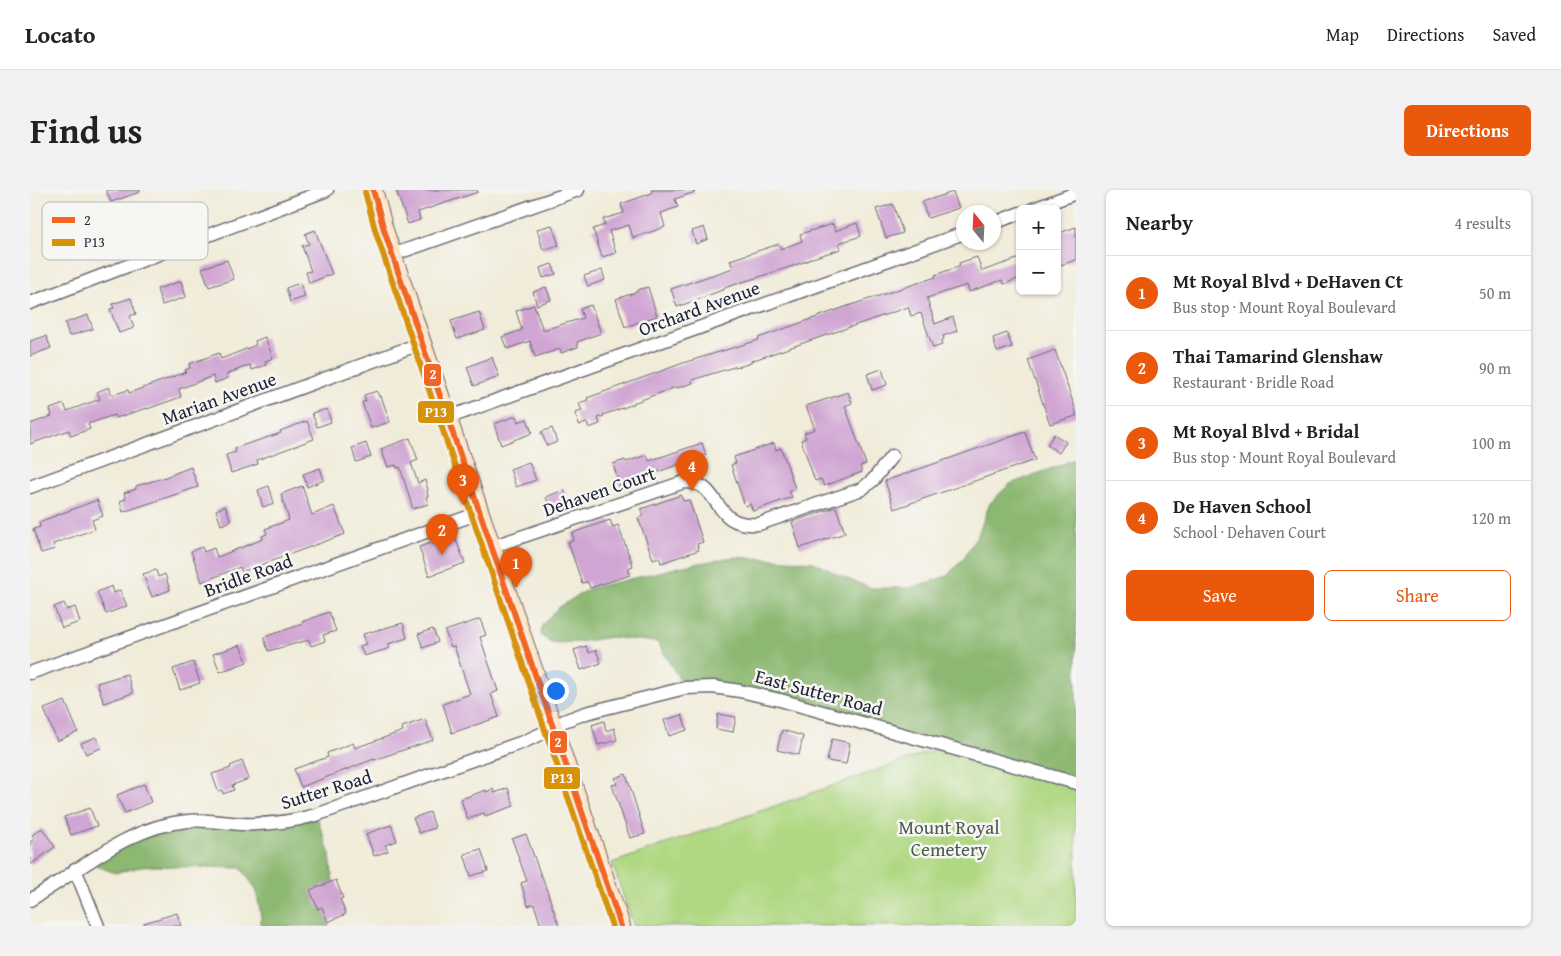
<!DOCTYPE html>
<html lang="en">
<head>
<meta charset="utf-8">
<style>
  body { margin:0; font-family:"Gentium Book Plus",serif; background:#f2f2f2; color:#222 }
  .controls { position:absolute; right:15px; top:15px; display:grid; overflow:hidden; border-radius:8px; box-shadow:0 1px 4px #0004 }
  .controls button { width:45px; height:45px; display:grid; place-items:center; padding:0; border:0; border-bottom:1px solid #e0e0e0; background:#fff; color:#222; font:25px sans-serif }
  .compass { position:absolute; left:926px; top:15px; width:45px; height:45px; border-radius:50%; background:#fff; box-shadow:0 1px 4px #0004; rotate:342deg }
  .you { position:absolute; left:525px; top:500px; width:18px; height:18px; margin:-12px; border:4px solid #fff; border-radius:50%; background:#1a73e8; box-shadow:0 0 0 8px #1a73e833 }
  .badge { display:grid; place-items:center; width:32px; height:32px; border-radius:50%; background:#ea580c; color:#fff; font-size:16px; font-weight:700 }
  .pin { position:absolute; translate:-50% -41px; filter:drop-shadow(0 1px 2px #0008) }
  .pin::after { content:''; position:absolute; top:26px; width:18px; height:15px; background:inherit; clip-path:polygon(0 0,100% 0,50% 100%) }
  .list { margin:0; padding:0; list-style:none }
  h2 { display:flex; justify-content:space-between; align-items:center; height:65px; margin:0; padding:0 20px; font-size:21px }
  h2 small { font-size:16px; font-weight:400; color:#767676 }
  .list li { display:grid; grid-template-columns:32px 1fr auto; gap:15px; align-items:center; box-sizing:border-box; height:75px; padding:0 20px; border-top:1px solid #e0e0e0 }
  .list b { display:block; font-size:19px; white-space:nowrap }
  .list p { margin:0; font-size:16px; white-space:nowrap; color:#767676 }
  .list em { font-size:16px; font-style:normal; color:#767676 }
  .actions { display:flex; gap:10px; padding:15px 20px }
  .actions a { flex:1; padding:11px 0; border:1px solid #ea580c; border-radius:8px; text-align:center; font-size:18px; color:#ea580c }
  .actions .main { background:#ea580c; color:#fff }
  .map { position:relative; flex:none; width:1046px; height:736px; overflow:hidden; border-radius:8px }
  header { display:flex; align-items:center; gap:30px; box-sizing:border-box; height:70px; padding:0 25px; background:#fff; border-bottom:1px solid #e0e0e0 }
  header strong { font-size:24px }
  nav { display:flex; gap:28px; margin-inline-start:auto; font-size:18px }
  .intro { display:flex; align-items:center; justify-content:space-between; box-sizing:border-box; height:120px; padding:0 30px }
  h1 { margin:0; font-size:35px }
  .button { padding:12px 22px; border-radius:8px; background:#ea580c; color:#fff; font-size:18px; font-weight:700 }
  main { display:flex; gap:30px; padding:0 30px }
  aside { flex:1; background:#fff; border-radius:8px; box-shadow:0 1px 4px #0004 }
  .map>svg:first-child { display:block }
  .green { fill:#b0d883; stroke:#697d5f }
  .forest { fill:#8cb871; stroke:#576d56 }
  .building { fill:#d0a5d3 }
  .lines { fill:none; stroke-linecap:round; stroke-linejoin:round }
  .minor-casing { stroke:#6a6972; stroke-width:15 }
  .secondary-casing { stroke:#6a6972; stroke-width:20 }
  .minor { stroke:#fff; stroke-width:12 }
  .secondary { stroke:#fee4c5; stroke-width:18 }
  .bus-1-casing { stroke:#f6f6f2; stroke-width:10 }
  .bus-2-casing { stroke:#f6f6f2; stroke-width:10 }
  .bus-1 { stroke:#f26522; stroke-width:6 }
  .bus-2 { stroke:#d79209; stroke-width:6 }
  .labels { text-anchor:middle; stroke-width:5; stroke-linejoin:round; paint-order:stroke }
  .street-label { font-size:19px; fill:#22223b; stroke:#f6f6f2 }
  .park-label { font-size:19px; fill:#4d5951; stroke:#f6f6f2 }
  .key { fill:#f6f6f2; stroke:#b6b6bb; stroke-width:1 }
  .key-label { font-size:14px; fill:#22223b }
  .line-badge { stroke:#f6f6f2; stroke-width:2 }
  .badge-label { font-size:14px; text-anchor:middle; font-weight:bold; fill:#fff }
</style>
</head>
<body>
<header>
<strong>Locato</strong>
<nav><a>Map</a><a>Directions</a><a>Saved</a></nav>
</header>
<div class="intro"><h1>Find us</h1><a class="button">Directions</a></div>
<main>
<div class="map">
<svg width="1046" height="736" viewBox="0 0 1046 736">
  <rect width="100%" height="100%" fill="#f6f6f2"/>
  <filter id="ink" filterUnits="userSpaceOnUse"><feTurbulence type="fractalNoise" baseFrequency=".02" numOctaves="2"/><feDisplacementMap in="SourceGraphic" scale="10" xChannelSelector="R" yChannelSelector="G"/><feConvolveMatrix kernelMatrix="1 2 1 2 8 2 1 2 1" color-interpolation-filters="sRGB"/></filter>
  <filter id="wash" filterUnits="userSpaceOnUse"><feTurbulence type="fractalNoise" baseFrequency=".0096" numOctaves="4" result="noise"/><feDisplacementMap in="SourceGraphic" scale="20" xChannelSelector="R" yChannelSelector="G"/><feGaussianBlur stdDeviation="1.12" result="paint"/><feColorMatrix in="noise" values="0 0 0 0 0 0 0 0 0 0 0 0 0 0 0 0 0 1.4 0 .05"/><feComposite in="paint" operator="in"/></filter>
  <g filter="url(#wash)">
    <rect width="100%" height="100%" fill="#f1ecd9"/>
    <path class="green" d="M916,556l130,37v143h-442l-22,-63z"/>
    <path class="forest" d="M1046,268v321l-264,-70 -127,-21 -28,-46 -47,-5 -31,5 -26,1 -12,-7 1,-11 16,-17 30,-19 96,-23 49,-9 40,2 41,3 31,16 26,10h39l37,-12 16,-17 15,-24 12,-32 20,-19 48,-18z
      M286,625l14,39 3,30 -10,23 6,19h-68v-10l-5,-27 -15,-21 -96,-2 -30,7 -18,-7 -4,-8 24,-14 85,-23z"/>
    <g id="blocks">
      <path class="building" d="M76,0h34v2l-29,10z
        M366,0h81l1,2 -60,20 2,8 -12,4z
        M621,0h43l1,2 -20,7 3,8 -17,6 4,14 -32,11 -4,-13 -20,6 7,22 -14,4 -9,-28 12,-4 -2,-6 21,-6 -3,-9 31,-11z
        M923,2l6,16 -31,10 -6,-16z
        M863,14l10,29 -17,5 -10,-29z
        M827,33l4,13 -22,7 2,6 -32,10v1l-16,6 -69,22 1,1 -48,18 -6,-18 62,-21 -3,-8 49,-16 2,5 21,-8 -2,-7 33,-10 2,7z
        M522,35l7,20 -16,5 -6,-21z
        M674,37l4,12 -12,5 -4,-13z
        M1046,37v33l-19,6v-32z
        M285,40l17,44 -23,9 -3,-11 5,-1 -9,-25 7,-2 -4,-10z
        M947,67l5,14 38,-13v20l-16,6 -2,-4 -33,12 -2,-7 -40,13 8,26 18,-7 4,14 -14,5 1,3 -3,2 1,4 -9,3 -12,-35 -10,3 -3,-9 -157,54v2l-13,4 -1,-1 -45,14 1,3 -16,5 -1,-1 -43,16 1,1 -31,11 1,1 -6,2 2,6 -11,4 -2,-5 -8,2 -4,-12 7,-2 -3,-8 9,-3 -1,-2 99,-36 73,-22 -1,-2 90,-32 88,-29 -1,-2 25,-9 -1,-3z
        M197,70l7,19 -25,8 -7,-19z
        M522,74l4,10 -13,4 -3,-10z
        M572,80l3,10 -17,6 -4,-10z
        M151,91l5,16 -24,8 -5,-16z
        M270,93l5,14 -15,5 -4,-14z
        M516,97l5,13 -14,5 -4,-13z
        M618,97l9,29 -32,11 -9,-28 21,-7v-2z
        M101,108l5,16 -6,2 4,12 -15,5 -9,-24 4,-1 -2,-4z
        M504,115l9,25 40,-12 -3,-9 11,-4 10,28 -24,9 1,5 -17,6 -1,-4 -25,8 -5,-16 -23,8 -5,-12 20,-7 -6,-19z
        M449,122l6,18 -28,9 -6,-18z
        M58,125l5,14 -24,7 -4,-13z
        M977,143l5,14 -15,5 -4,-14z
        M16,146l5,12 -21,8v-15z
        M235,147l8,21 -8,3 1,4 -14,5 -2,-5 -23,9 1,4 -13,5 -2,-7 -34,13 2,8 -34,12v-1l-31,10 -2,-3 -26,9 2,5 -19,7 -2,-6 -39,14v-20l22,-8 -2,-7 14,-5 3,7 33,-12 -3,-7 12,-5 3,8 16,-5 1,3 57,-21 -1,-2 5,-2 -1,-4 30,-11 2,6 35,-14 -1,-4z
        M1025,160l21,61v5l-26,8 -22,-64z
        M462,167l7,20 -25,9 -7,-19z
        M852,179l5,16 -15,5 -5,-16z
        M347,201l2,6 2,-1 9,26 -19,6 -9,-26 4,-1 -2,-6z
        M818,202l4,11 -7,3 21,58 -6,2 2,6 -38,14 -3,-7 -6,2 -14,-41 5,-2 -2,-5 11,-4 -9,-23z
        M297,219l4,13 -14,5 -5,-14z
        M486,226l2,6 9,-3 5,14 -31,12 -7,-21z
        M277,231l7,18 -57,21 1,4 -27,9 -5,-18 10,-3 -1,-4 46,-15 -1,-2z
        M522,238l5,14 -10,4 -6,-14z
        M995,242l10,28 -141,49 -9,-28z
        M1024,244l12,8 -7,11 -12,-8z
        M380,248l8,22 -7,3 7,20 7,-3 3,10 -1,1 1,5 -2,1 2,7 -15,5 -13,-42 -3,1 -1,-3 -8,2 -7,-18z
        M336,253l5,14 -15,5 -4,-14z
        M672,253l4,12 -74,26 1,1 -13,4 -7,-22 12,-4 1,2 21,-7 2,6z
        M744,253l2,7 5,-2 14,40 -6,3 3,6 -39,14 -3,-7 -5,2 -14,-41 5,-2 -2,-6z
        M499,272l7,18 -20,7 -6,-18z
        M161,277l7,20 -75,25 -3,-11 6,-2 -2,-6 12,-4v-3l27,-8z
        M290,278l4,12 -17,7 -4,-13z
        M239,296l5,17 -11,4 -5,-17z
        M272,296l10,29 22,-9 11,28 -103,38 -2,-5 -38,15 -11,-31 11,-4 2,5 10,-4 3,9 46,-18 -1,-3 5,-2 -2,-5 24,-9 -8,-26z
        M534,300l6,15 -19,6 -5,-14z
        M651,305l2,6 6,-1 14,42 -6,2 2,6 -38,13 -2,-6 -6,2 -15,-41 6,-2 -3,-7z
        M67,310l6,16 -11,4 3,9 -42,15 2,5 -14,4 -8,-24 7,-2 -1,-5z
        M195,316l6,15 -10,4 -5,-15z
        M806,317l9,26 -45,15 -8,-26z
        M580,330l3,7 5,-2 15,41 -5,2 2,7 -40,13 -2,-6 -6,1 -14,-41 6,-2 -2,-7z
        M424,345l11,28 -36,13 -10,-29z
        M126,380l2,7 7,-3 5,16 -18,7 -9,-23z
        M82,396l2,7 6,-3 7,16 -21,8 -9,-22z
        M34,413l3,7 8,-3 5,15 -18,6 -8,-21z
        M299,422l7,19 -13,4 2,6 -14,5 -2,-6 -41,11 -4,-14 39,-13 -1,-2z
        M450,429l6,16 -6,2 18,54 -7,3 8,23 -47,16 -9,-29 27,-10 -16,-48 -3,1 -6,-16z
        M373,433l4,15 -19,6 2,4 -26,8 -4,-10 6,-2 -3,-10z
        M403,439l5,13 -15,6 -5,-14z
        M210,455l7,17 -27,10 -7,-18z
        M556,456l3,7 7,-3 5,13 -20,7 -7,-20z
        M163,472l7,21 -20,7 -7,-21z
        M97,484l6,19 -29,10 -7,-20z
        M35,511l13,31 -21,9 -13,-32z
        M688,524l18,3 -3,15 -17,-3z
        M652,525l5,15 -18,6 -5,-16z
        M395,529l8,21 -59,20v-1l-73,28 -7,-18 34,-12 -1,-4 26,-10 2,5 48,-17 -1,-4z
        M574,531l2,10 8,-3 3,12 -19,5 -6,-20z
        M752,540l21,6 -4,19 -22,-5z
        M66,547l5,11 -15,6 -5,-11z
        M802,549l18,4 -4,21 -19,-3z
        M212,571l7,18 -17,6 2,5 -11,4 -1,-4 -4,1 -6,-17 19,-6 -1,-2z
        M596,584l19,60 -15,4 -18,-53 5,-1 -2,-6z
        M114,594l7,18 -26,11 -8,-18z
        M478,598l6,18 -29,10 -1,-3 -17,6 -6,-20 25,-9v2l7,-3 2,4z
        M60,618l7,18 -26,9 -7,-18z
        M400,622l5,16 -16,5 -6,-15z
        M361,635l6,16 -12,4 3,6 -14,5 -8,-22z
        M12,638l13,19 -25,18v-23l5,-3 -3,-4z
        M496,644l15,42h1l17,50h-18l-7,-22 -6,2 -7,-23 6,-2 -15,-42z
        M451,659l7,22 -17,5 -7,-22z
        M306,690l7,18 -3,1 6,15 -18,8 -6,-15 -4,2 -8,-19z
        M147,723l4,13h-37v-3z"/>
    </g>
  </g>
  <g filter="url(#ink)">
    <use href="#blocks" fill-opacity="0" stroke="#6a6972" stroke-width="1"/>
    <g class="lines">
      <defs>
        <path id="minor" d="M1003,19l43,-16
          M964,33l26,-10
          M362,65l186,-65
          M0,113l297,-113
          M417,228l517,-185
          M0,297l392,-144
          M461,357l193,-65c39,-1 26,47 75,42l103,-35 11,-9 19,-24
          M0,483l449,-160
          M45,679l23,57
          M0,710c50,-29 97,-74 158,-79 17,-2 35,2 53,3 26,1 50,-2 75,-9l207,-73 18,-8 23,-13 22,-8 99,-25 28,-1 27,4 40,9 296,83"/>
        <path id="secondary" d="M343,0l11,40 38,113 199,583"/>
      </defs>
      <use href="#minor" class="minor-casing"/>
      <use href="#secondary" class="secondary-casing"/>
      <use href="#minor" class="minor"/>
      <use href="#secondary" class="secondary"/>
      <defs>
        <path id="bus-1" d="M343,0l11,40 38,113 199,583"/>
        <path id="bus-2" d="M335,2l11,41 38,113 198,580"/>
      </defs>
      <use href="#bus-1" class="bus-1-casing"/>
      <use href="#bus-2" class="bus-2-casing"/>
      <use href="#bus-1" class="bus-1"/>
      <use href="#bus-2" class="bus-2"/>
    </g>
  </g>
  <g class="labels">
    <g class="street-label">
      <text transform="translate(669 118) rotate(-20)" y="7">Orchard Avenue</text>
      <text transform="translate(189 208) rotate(-20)" y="7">Marian Avenue</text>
      <text transform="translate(569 301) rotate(-19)" y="7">Dehaven Court</text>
      <text transform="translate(218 385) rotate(-20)" y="7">Bridle Road</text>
      <text transform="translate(789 502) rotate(15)" y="7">East Sutter Road</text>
      <text transform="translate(296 599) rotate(-17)" y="7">Sutter Road</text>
    </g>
    <g class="park-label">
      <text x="919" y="644">Mount Royal<tspan x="919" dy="22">Cemetery</tspan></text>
    </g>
  </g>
  <rect x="12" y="12" width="166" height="58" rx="8" class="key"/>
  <rect x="22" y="27" width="23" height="6" fill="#f26522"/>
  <rect x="22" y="49" width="23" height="7" fill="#d79209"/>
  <g class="key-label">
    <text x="54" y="35">2</text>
    <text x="54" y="57">P13</text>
  </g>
  <g class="line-badge">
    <rect x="393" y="173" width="19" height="24" rx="5" fill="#f26522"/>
    <rect x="387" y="210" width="38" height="24" rx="5" fill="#d79209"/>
    <rect x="519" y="540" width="19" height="24" rx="5" fill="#f26522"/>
    <rect x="513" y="576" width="38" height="24" rx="5" fill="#d79209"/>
  </g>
  <g class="badge-label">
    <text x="403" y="189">2</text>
    <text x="406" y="227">P13</text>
    <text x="528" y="557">2</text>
    <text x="532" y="593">P13</text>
  </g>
</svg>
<div class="controls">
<button>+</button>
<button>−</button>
</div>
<svg class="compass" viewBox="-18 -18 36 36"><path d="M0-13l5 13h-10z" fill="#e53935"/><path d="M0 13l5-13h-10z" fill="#767676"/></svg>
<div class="you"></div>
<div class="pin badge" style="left:486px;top:398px">1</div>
<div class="pin badge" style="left:412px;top:365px">2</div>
<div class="pin badge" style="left:433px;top:315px">3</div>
<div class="pin badge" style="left:662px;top:301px">4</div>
</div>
<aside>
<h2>Nearby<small>4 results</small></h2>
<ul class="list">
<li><span class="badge">1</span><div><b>Mt Royal Blvd + DeHaven Ct</b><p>Bus stop · Mount Royal Boulevard</p></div><em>50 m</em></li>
<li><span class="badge">2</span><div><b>Thai Tamarind Glenshaw</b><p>Restaurant · Bridle Road</p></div><em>90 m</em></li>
<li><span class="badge">3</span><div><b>Mt Royal Blvd + Bridal</b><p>Bus stop · Mount Royal Boulevard</p></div><em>100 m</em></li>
<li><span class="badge">4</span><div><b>De Haven School</b><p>School · Dehaven Court</p></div><em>120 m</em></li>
</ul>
<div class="actions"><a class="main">Save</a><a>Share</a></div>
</aside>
</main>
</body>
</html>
